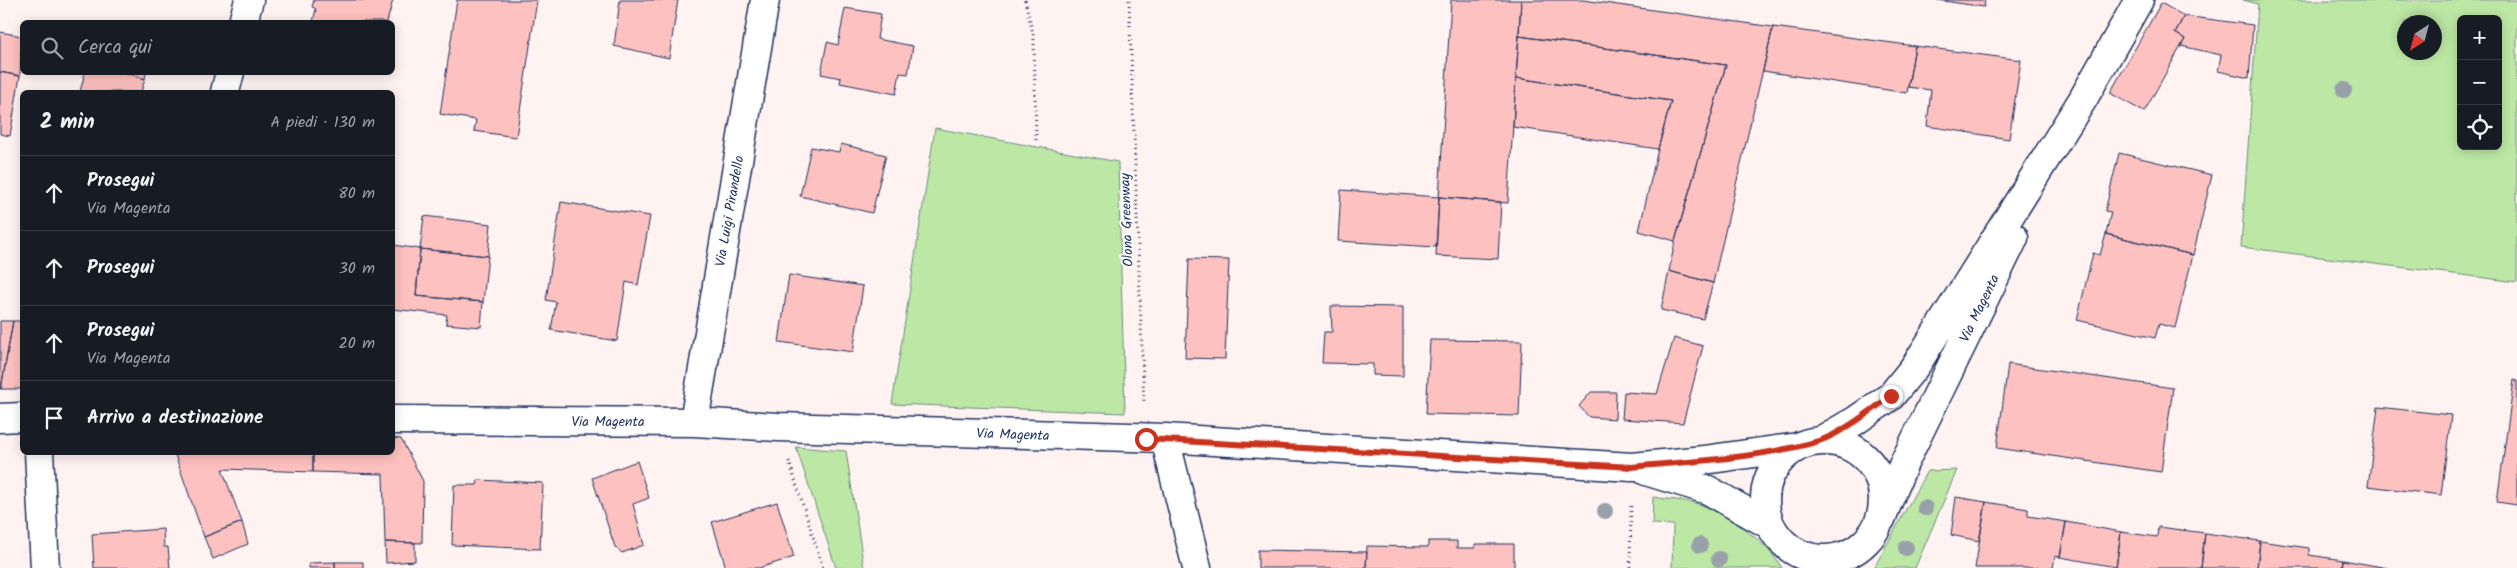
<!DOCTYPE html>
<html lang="it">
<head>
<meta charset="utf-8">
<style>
  body { margin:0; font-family:Kalam,sans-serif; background:#242831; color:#f1f3f6 }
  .controls { position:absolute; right:15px; top:15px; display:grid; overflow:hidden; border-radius:8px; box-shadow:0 2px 12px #0003 }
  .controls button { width:45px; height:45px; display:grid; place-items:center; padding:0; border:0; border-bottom:1px solid #363941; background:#171b24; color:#f1f3f6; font:25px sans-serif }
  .compass { position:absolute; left:2397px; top:15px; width:45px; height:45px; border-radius:50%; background:#171b24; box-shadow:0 2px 12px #0003; rotate:216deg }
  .stop { position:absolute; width:15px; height:15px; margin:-11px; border:4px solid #c8321e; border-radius:50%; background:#fff }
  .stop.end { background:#c8321e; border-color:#fff; box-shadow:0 1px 5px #0008 }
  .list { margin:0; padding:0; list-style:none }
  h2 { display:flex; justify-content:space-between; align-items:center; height:65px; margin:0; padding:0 20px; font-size:21px }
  h2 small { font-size:16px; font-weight:400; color:#9ea1a6 }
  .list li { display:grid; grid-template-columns:32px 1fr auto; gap:15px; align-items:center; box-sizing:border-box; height:75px; padding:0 20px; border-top:1px solid #363941 }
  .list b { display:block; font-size:19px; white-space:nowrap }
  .list p { margin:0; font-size:16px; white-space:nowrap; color:#9ea1a6 }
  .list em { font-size:16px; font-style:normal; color:#9ea1a6 }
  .icon { flex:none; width:28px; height:28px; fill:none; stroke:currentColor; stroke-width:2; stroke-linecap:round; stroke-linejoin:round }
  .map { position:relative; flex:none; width:2517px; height:568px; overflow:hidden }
  .search { position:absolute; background:#171b24; box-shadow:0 2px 12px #0003; left:20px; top:20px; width:375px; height:55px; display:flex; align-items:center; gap:12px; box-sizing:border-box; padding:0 18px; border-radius:8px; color:#9ea1a6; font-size:19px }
  .panel { position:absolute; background:#171b24; box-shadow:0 2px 12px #0003; left:20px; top:90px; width:375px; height:365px; border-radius:8px }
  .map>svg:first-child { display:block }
  .green { fill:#bde7a4; stroke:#6c8b81; fill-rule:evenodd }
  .building { fill:#fdc1bf; stroke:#1b2f5e }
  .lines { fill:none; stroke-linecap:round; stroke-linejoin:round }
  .minor-casing { stroke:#1b2f5e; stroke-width:31 }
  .path { stroke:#1b2f5e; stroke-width:3; stroke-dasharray:1 4; stroke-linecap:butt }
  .minor { stroke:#fff; stroke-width:28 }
  .tree { fill:#98a0aa }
  .route { stroke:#c8321e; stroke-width:6 }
  .labels { text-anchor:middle; stroke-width:4; stroke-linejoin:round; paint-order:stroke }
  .street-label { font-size:14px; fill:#1b2f5e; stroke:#fff }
</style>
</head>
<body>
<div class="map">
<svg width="2517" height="568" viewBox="0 0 2517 568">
  <rect width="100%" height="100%" fill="#fff3f2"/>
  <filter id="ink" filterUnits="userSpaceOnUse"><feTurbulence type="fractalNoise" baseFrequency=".02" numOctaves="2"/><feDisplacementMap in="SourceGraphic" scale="10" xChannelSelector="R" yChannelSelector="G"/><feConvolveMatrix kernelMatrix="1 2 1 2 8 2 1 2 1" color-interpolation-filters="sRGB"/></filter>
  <g filter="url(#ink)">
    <path class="green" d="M2243,0h274v282l-276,-35 17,-243zM2461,19h37v127h-37zM2434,22v30h-30v-30z
      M935,128l183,34 7,251 -233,-9z
      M796,447l50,4 18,117h-28z
      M1957,470l-42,98h-41l53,-97z
      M1653,497c16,3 38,3 54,10 28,14 59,34 75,61h-110l1,-43 -21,-1z"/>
    <path class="building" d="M314,0h79l-6,22h-74l3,-13 -4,-2z
      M457,0h80l-21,137 -42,-6 2,-11 -36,-6z
      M620,0h58l-9,58 -55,-12z
      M1451,0h70l-13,203 -69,-6z
      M1521,0h62l190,27 -60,256 -44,-12 6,-30 51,-176 -207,-29z
      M1937,0h48l-1,7z
      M2161,3l23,13 -9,17 10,6 -41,73 -34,-19z
      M845,8l36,6 -4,25 36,7 -5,28 -8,-1 -4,21 -56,-11 1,-5 -20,-4 6,-32 11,3z
      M2184,16l69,9 -4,53 -31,-7 3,-16 -40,-9 4,-7 -10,-6z
      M1773,27l142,19 -8,47 -144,-22z
      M0,32l22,4 -2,40 -20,-4z
      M1519,36l207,29 -51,176 -36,-10 19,-82 13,-48 -155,-23z
      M1915,46l106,14 -12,79 -82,-13 4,-36 -23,-3z
      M0,72l20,4 -10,60 -10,-2z
      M85,72h39l21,7 -4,13h-61z
      M124,72h22l-1,7z
      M1516,78l155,23 -13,48 -145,-22z
      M841,144l45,11 -14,58 -72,-17 11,-49 28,5z
      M2119,153l93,22 -19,80 -87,-21 5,-22 -6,-1z
      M1341,190l98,7 -3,50 -98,-6z
      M1439,197l62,5 -3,57 -62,-3z
      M561,202l89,14 -12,69 -12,-3 -9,59 -66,-11 5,-28 -10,-2z
      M424,216l67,8 -3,32 -68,-7z
      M2106,234l87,21 -18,73 -16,-4 -4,14 -78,-18 16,-67 7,2z
      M393,245l27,4 -4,47 67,6 -2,25 -35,-3 1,-9 -55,-6z
      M420,249l68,7 -5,46 -67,-6z
      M1189,259l40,1 -4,99 -40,-1z
      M1669,271l44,12 -10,36 -42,-9z
      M789,275l74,11 -10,66 -74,-10z
      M1331,306l72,1v69l-30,-1v-11l-51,-1 2,-31h8z
      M0,321h13l-12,68h-1z
      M13,321h9v68h-21z
      M1674,338l29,8 -20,77 -61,-4 2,-27 33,2z
      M1430,340l92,1 -3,75 -93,-2z
      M2008,364l165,24 -12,84 -164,-24z
      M2514,380l3,1v124l-20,-3z
      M1591,392h25l-1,27 -26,-2 -10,-11z
      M2378,407l73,8 -10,80 -73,-9z
      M392,438l9,1 22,42 -1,62 -37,-1 -2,-68 -70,-2v-20h79z
      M174,452h139v20l-91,-3 20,53 -38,15z
      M637,461l12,37 -16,6 11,41 -22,8 -7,-6 -23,-69z
      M478,480l65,3 -3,66 -88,-4 2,-60h23z
      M1956,497l30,5 -7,39 -28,-6z
      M777,502l17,55 -35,11h-33l-14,-46z
      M1986,502l42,7v7l38,6 -6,35 -5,-1 -2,12h-78z
      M242,522l6,22 -35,15 -9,-22z
      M2066,522l55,10 -5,35 -56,-10z
      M2158,527l47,6 -4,35h-85l5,-36 36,5z
      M163,529l1,18h4l2,21h-76l-2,-34z
      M2205,533l55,8 -3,27h-56z
      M1428,541h29v7h18v-4h39v24h-148l1,-22 61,1z
      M2260,541l49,7v7l34,5 -1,8h-85z
      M385,542l30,1v18l-29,2z
      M1258,550l109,2 -1,16h-108z
      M2343,560l45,8h-46z
      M335,562h28v6h-28z
      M335,562v6h-26v-5z"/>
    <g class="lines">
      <defs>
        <path id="minor" d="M243,22l6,-22
          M225,92l5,-20
          M0,418l22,-1
          M392,420l302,2 84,5 387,11 467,29 72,-7 94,-13
          M694,422l71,-422
          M1165,438l32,130
          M1765 500a59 59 0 1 1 118 0a59 59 0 1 1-118 0Z
          M1820,441l35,-20 36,-25 25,-31 167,-266 56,-99
          M39,452l6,116
          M1646,471l62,19 62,35
          M1881,519l23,-56 110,-225"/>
      </defs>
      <use href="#minor" class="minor-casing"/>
      <path class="path" d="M1025,0l9,38 2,103
        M1129,0l15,404
        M789,461l34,107
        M1630,567l1,-64"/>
      <use href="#minor" class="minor"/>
    </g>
    <g class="tree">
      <circle cx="2344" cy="90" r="8"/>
      <circle cx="1925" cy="508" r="8"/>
      <circle cx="1605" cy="511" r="8"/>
      <circle cx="1700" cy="545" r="8"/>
      <circle cx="1906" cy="548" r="8"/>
      <circle cx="1719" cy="559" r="8"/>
    </g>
  </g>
  <g class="lines" filter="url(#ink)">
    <path class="route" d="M1146,439l486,28c62,-6 128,-9 187,-26 22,-7 53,-31 72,-45"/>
  </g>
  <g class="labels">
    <g class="street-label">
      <text transform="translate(729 211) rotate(-80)" y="5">Via Luigi Pirandello</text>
      <text transform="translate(1126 220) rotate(-92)" y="5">Olona Greenway</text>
      <text transform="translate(1979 308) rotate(-64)" y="5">Via Magenta</text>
      <text x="608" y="426">Via Magenta</text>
      <text transform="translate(1013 434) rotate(2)" y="5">Via Magenta</text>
    </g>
  </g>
</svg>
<div class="controls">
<button>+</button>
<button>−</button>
<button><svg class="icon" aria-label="locate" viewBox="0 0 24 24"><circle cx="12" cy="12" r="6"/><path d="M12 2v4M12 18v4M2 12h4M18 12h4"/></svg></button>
</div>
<svg class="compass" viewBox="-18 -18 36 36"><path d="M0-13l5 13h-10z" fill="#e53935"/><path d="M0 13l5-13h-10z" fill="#9ea1a6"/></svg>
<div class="stop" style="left:1146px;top:439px"></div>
<div class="stop end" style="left:1891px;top:396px"></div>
<div class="search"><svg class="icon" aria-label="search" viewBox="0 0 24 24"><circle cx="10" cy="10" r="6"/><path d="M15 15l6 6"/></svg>Cerca qui</div>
<section class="panel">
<h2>2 min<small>A piedi · 130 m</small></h2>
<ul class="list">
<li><svg class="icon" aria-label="ahead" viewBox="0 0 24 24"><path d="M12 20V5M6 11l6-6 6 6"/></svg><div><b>Prosegui</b><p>Via Magenta</p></div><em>80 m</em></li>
<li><svg class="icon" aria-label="ahead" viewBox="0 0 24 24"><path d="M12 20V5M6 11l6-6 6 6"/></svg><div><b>Prosegui</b></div><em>30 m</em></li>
<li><svg class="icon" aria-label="ahead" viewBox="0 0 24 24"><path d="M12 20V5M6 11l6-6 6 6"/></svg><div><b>Prosegui</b><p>Via Magenta</p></div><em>20 m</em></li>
<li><svg class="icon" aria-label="arrive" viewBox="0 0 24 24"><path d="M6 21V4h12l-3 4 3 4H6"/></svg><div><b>Arrivo a destinazione</b></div></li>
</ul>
</section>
</div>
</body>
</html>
